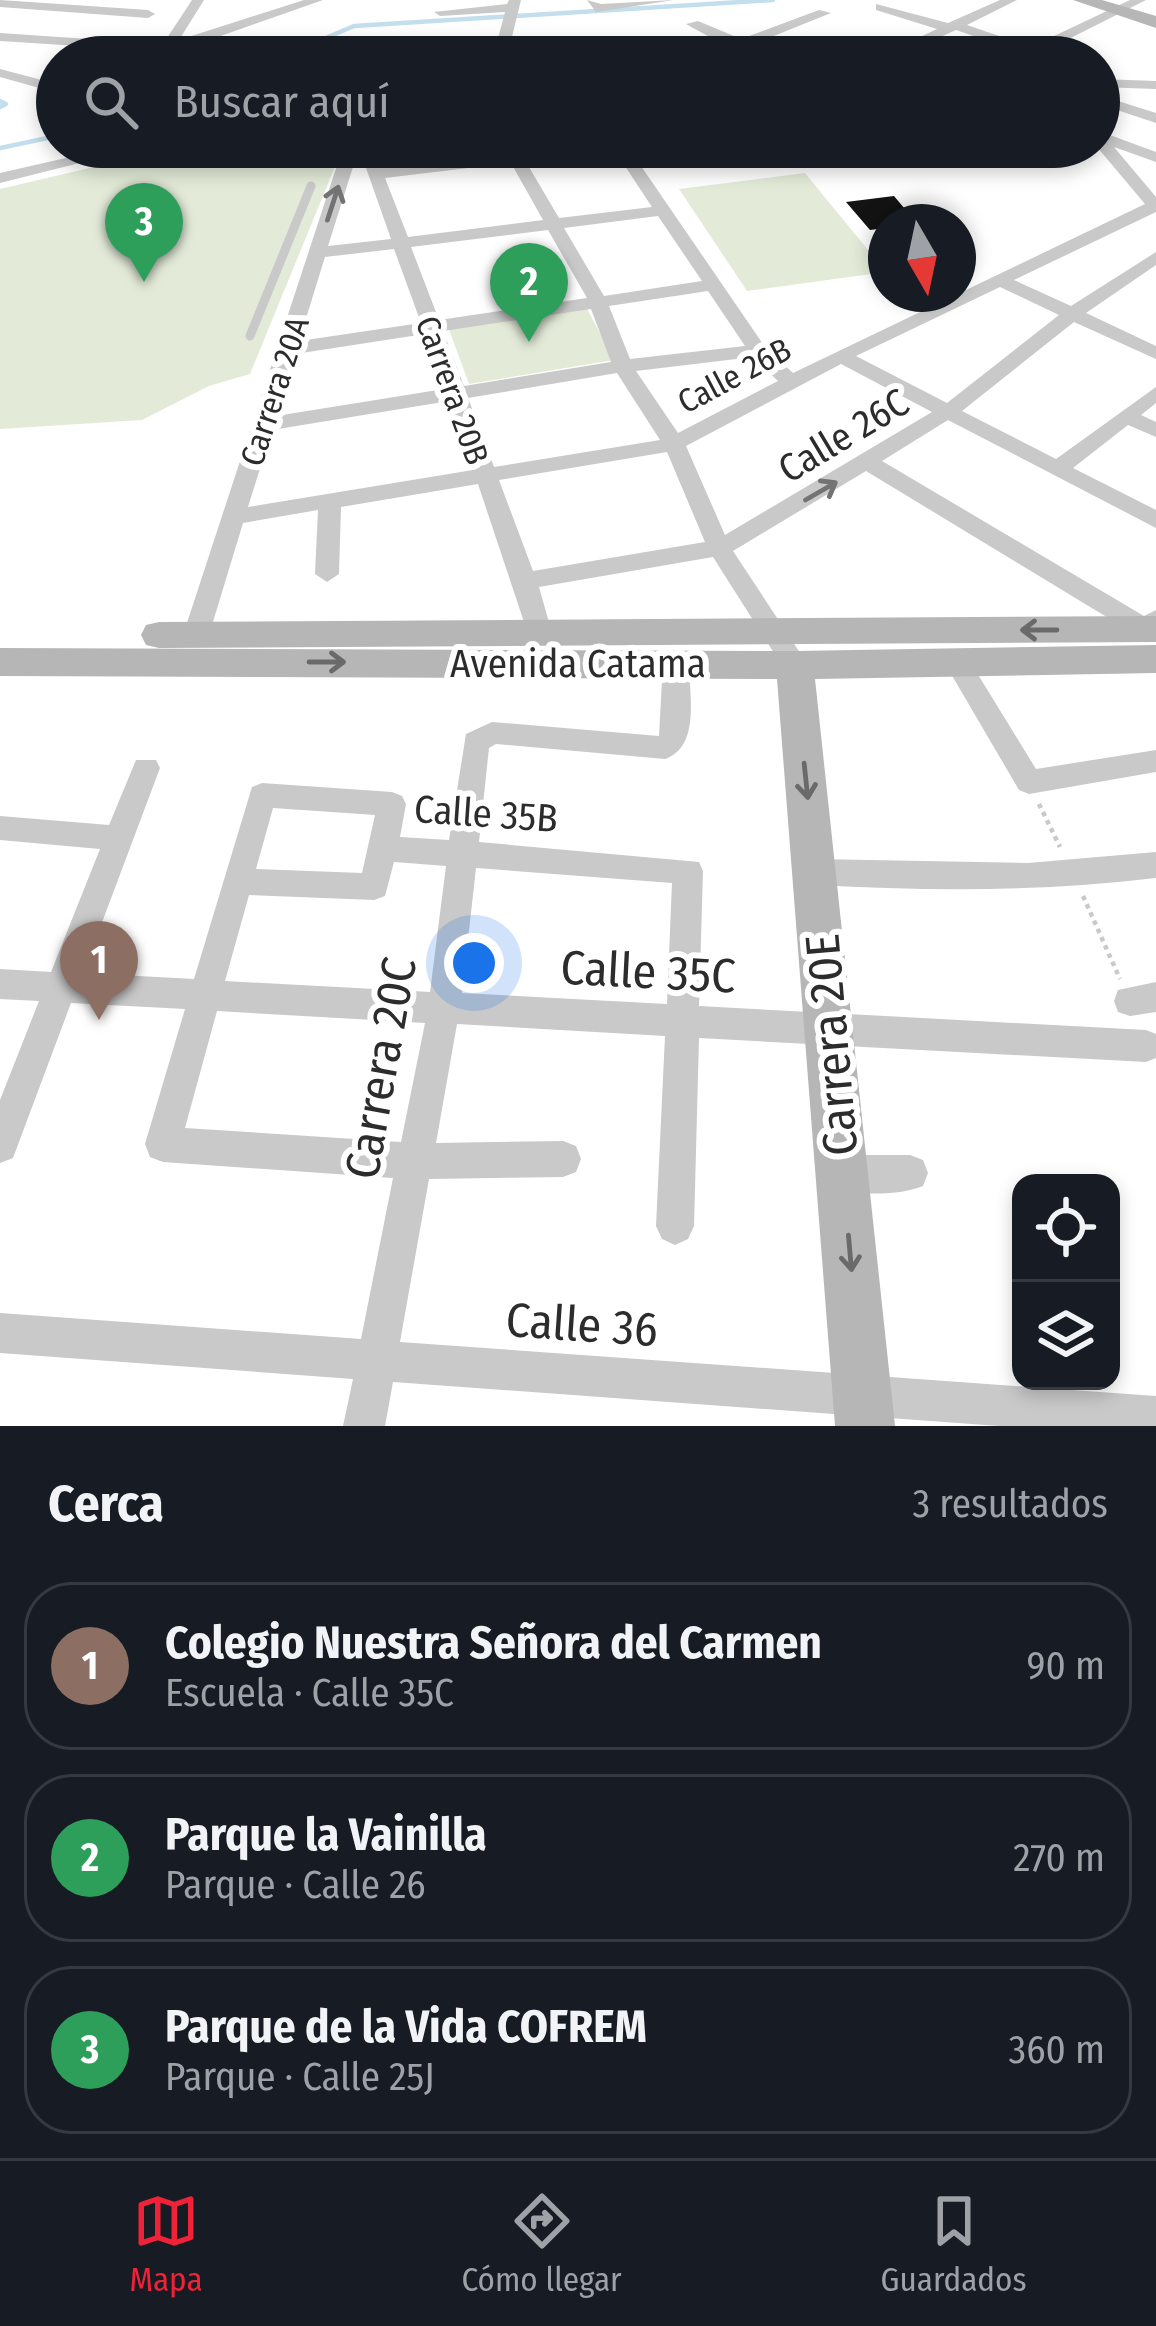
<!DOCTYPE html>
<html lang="es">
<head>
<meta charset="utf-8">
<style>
  body { margin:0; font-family:"Fira Sans Condensed",sans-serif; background:#20242c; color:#f1f3f6 }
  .controls { position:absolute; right:36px; bottom:36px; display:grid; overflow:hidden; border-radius:24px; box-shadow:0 6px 18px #0003 }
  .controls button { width:108px; height:108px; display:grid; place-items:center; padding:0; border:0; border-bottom:3px solid #363941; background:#171b24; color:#f1f3f6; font:60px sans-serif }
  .compass { position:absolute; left:868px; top:204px; width:108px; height:108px; border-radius:50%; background:#171b24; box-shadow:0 6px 18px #0003; rotate:171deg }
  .you { position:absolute; left:474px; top:963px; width:42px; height:42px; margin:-30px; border:9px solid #fff; border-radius:50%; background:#1a73e8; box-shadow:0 0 0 18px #1a73e833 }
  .badge { display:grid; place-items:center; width:78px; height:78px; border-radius:50%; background:#ef2238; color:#fff; font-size:39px; font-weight:700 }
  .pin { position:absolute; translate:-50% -99px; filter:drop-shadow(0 3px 6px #0008) }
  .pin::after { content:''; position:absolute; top:63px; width:42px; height:36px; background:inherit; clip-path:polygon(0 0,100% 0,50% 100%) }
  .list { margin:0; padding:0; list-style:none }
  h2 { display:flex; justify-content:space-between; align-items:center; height:156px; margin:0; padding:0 48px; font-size:51px }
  h2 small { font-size:39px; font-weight:400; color:#9ea1a6 }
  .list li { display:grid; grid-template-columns:78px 1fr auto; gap:36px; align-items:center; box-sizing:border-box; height:168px; margin:0 24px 24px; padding:0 24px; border:3px solid #363941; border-radius:48px }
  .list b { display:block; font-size:45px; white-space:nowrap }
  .list p { margin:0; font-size:39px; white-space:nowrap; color:#9ea1a6 }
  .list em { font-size:39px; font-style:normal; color:#9ea1a6 }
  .icon { flex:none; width:66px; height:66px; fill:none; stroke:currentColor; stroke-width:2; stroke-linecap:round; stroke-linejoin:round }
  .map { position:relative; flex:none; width:1156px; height:1426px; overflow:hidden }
  .search { position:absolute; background:#171b24; box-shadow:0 6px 18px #0003; left:36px; right:36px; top:36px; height:132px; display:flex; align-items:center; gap:30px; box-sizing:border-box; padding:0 42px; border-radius:66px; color:#9ea1a6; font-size:45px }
  .sheet { height:732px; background:#171b24 }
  nav { display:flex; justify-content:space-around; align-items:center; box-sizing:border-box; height:168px; border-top:3px solid #363941; background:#171b24; font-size:33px; color:#9ea1a6 }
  nav a { display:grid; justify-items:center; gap:6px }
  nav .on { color:#ef2238 }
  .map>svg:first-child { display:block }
  .green { fill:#e3ebd8 }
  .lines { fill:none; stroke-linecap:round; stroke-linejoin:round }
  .stream { stroke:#c3deed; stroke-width:4.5 }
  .building { fill:#131313 }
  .path { stroke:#c9c9c9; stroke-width:4.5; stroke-dasharray:4.5 4.5; stroke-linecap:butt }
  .lane { stroke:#c9c9c9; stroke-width:9 }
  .street { fill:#c9c9c9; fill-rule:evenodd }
  .secondary { fill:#b6b6b6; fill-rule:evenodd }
  .oneway { stroke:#737373 }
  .oneway2 { stroke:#6a6a6a }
  .labels { text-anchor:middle; stroke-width:12; stroke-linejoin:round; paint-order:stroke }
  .far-street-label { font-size:33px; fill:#2c2c2c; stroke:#fff }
  .street-label { font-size:39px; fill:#2c2c2c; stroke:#fff }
  .near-street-label { font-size:48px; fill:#2c2c2c; stroke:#fff }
</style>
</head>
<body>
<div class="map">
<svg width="1156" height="1426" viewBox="0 0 1156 1426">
  <rect width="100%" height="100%" fill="#fff"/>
  <path class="green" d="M179,147h164l-93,227 -41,12 -67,34 -142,9v-240z
    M805,173l81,99 -139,19 -68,-102z
    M584,303l30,57 -145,24 -22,-60z"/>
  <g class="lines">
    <path class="stream" d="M281,57l73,-31 419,-26
      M0,101l6,3 -6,3
      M0,148l57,-12"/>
  </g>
  <path class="building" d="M894,196l16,19 -24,7v6l-16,2 -24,-28z"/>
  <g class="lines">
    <path class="path" d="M1039,804l21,43
      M1083,896l37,83"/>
    <path class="lane" d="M250,336l61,-150"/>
    <path class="street" d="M0,0l148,10 7,4 -7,4 -148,-11z
      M192,0h12l-25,40 125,-40h19l-159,56 -7,-5 -157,-10v-8l163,11z
      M509,0h12l-14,57h-14l12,-45 -65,4 -6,-4 73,-8z
      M587,0l14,4 73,-4 -78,12z
      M1000,0h17l-50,25 64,22 99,-47h16l-113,57h-18l5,-5 -64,-22 -60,27h-18l59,-28 -61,-19v-6l72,19z
      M819,10l12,3 -82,33 9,8 -2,3c-11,-1 -58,-26 -70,-33l12,-3 43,18z
      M329,52l9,2 2,3h-17z
      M0,69l57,15v9l-57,-16z
      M1099,79l57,2v8l-57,-2z
      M1099,95l57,18v10l-57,-19z
      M1099,131l57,21v10l-42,-15 42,50v15l-142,68 57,26 85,-54v13l-70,48 70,33v13l-82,-37 -112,89 94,48 100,-72v16l-15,12 15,7v15l-28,-12 -55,43 83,42v18l-208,-108 -66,41 262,155 12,-6v26h-18l-272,-165 -133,80 75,114 -13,10 -9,-3 -73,-115 -174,30 13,46 -13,9 -9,-2 -52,-156 -137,23 -2,67 -12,8 -12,-8 3,-64 -75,13 -34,112 -13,9 -13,-9 160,-488h31l8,21 124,-14 -4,-7h16l3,6 107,-6 137,200 28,26 352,-169 -48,-57zM359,148l32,91 -63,7zM615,151l37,56 -93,11 -33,-56zM511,163l32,57 -135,17 -23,-59zM658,216l44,65 -98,15 -40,-68zM548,230l39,68 -148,22 -28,-73zM394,249l27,74 -122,18 26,-84zM1000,287l59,28 -112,88 -91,-47zM708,291l37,55 -115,13 -21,-53zM591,309l20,53 -147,24 -21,-55zM425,334l19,55 -168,27 19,-62zM753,357l25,24 -100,52 -42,-62zM841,364l91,48 -207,123 -39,-89zM617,373l43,67 -166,27 -26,-69zM449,401l24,69 -225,37 24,-77zM667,452l38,90 -172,29 -34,-91z
      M114,147h29l-143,36v-10z
      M676,652l13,10c0,31 12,85 -24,97l-169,-15 -7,4 -10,94 220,20 4,9 -4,135 447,24 10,4v24l-10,4 -447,-24 -5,188 -6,13 -13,6 -13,-6 -6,-13 9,-190 -208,-12 -21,119 127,-2 13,5 5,13 -5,13 -13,5 -134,2 -29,163 756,54v30h-157l-606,-44 -8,44h-42l10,-47 -353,-26v-40l361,26 32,-161 -230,-16 -13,-5 -5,-13 40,-135 -114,-6 -58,155 -13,5v-63l39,-99 -39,-2v-30l51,3 49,-123 -100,-9v-24l109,9 27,-65h20l4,8 -77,205 111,6 58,-192 10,-4 130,9 10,4 4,8 -6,33 49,3 17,-106 26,-12 167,14 4,-74zM273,808l102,7 -13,58 -106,-4zM394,862l52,4 -16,126 -205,-11 24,-86 125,5 11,-4zM476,868l196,15 -5,121 -205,-11zM217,1011l208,12 -24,119 -216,-14z
      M957,652l9,3 70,114 120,-19v22l-127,22 -10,-4 -75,-128z
      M1156,852v26c-114,14 -227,13 -341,7l-11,-4 -4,-9 4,-9 11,-4 213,4z
      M1156,982v30l-26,4 -12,-4 -4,-11 4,-11z
      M843,1155h67l13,5 5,13 -5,13c-24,10 -69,10 -93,0l-5,-13 5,-13z"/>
    <path class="secondary" d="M1073,0h29l54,16v12z
      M1156,616v26l-997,6 -13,-3 -5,-10 5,-10 13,-3z
      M1156,645v28l-341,6 80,747h-60l-58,-747 -777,-3v-28l795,3z"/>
  </g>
  <defs><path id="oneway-shaft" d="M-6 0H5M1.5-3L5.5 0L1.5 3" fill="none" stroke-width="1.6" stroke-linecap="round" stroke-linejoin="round" transform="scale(3)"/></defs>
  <g class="oneway">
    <use href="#oneway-shaft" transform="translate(333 203) rotate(-72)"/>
    <use href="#oneway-shaft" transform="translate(821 491) rotate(-30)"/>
  </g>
  <g class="oneway2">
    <use href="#oneway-shaft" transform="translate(1039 630) rotate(180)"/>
    <use href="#oneway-shaft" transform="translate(327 662)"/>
    <use href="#oneway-shaft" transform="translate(806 781) rotate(84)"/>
    <use href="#oneway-shaft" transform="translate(850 1253) rotate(85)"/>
  </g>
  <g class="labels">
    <g class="far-street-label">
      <text transform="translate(734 375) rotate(-28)" y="12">Calle 26B</text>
      <text transform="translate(453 390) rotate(70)" y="12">Carrera 20B</text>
      <text transform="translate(274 391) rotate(-72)" y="12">Carrera 20A</text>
    </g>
    <g class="street-label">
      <text transform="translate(843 435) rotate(-31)" y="14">Calle 26C</text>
      <text x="578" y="677">Avenida Catama</text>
      <text transform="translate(486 813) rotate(4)" y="14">Calle 35B</text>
    </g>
    <g class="near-street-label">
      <text transform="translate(648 971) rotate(3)" y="17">Calle 35C</text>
      <text transform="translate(831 1045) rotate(-95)" y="17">Carrera 20E</text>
      <text transform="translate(380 1068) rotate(-80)" y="17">Carrera 20C</text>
      <text transform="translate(582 1324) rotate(4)" y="17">Calle 36</text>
    </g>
  </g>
</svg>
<div class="controls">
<button><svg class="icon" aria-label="locate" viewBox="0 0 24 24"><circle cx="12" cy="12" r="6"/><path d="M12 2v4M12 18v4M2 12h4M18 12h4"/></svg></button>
<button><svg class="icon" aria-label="layers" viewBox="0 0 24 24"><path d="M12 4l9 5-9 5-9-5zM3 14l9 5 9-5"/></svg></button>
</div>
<svg class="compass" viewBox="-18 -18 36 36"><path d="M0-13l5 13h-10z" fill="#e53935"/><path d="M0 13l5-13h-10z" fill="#9ea1a6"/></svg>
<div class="you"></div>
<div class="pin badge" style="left:99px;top:1020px;background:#8d6e63">1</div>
<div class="pin badge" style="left:529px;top:342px;background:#2e9e5b">2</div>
<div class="pin badge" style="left:144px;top:282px;background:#2e9e5b">3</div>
<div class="search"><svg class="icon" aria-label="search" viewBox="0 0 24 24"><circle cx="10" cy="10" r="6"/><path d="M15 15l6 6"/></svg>Buscar aquí</div>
</div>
<section class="sheet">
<h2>Cerca<small>3 resultados</small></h2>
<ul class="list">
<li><span class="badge" style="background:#8d6e63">1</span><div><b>Colegio Nuestra Señora del Carmen</b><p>Escuela · Calle 35C</p></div><em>90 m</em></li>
<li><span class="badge" style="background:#2e9e5b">2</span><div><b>Parque la Vainilla</b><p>Parque · Calle 26</p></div><em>270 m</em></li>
<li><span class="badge" style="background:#2e9e5b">3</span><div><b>Parque de la Vida COFREM</b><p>Parque · Calle 25J</p></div><em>360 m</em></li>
</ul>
</section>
<nav>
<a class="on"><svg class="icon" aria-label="map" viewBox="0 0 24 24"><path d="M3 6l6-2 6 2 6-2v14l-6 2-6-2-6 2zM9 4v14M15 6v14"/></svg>Mapa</a>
<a><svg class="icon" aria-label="directions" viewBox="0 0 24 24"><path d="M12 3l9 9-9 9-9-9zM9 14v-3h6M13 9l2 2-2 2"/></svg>Cómo llegar</a>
<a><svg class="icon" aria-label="saved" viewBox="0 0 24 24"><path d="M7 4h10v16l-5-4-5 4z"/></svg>Guardados</a>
</nav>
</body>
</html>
